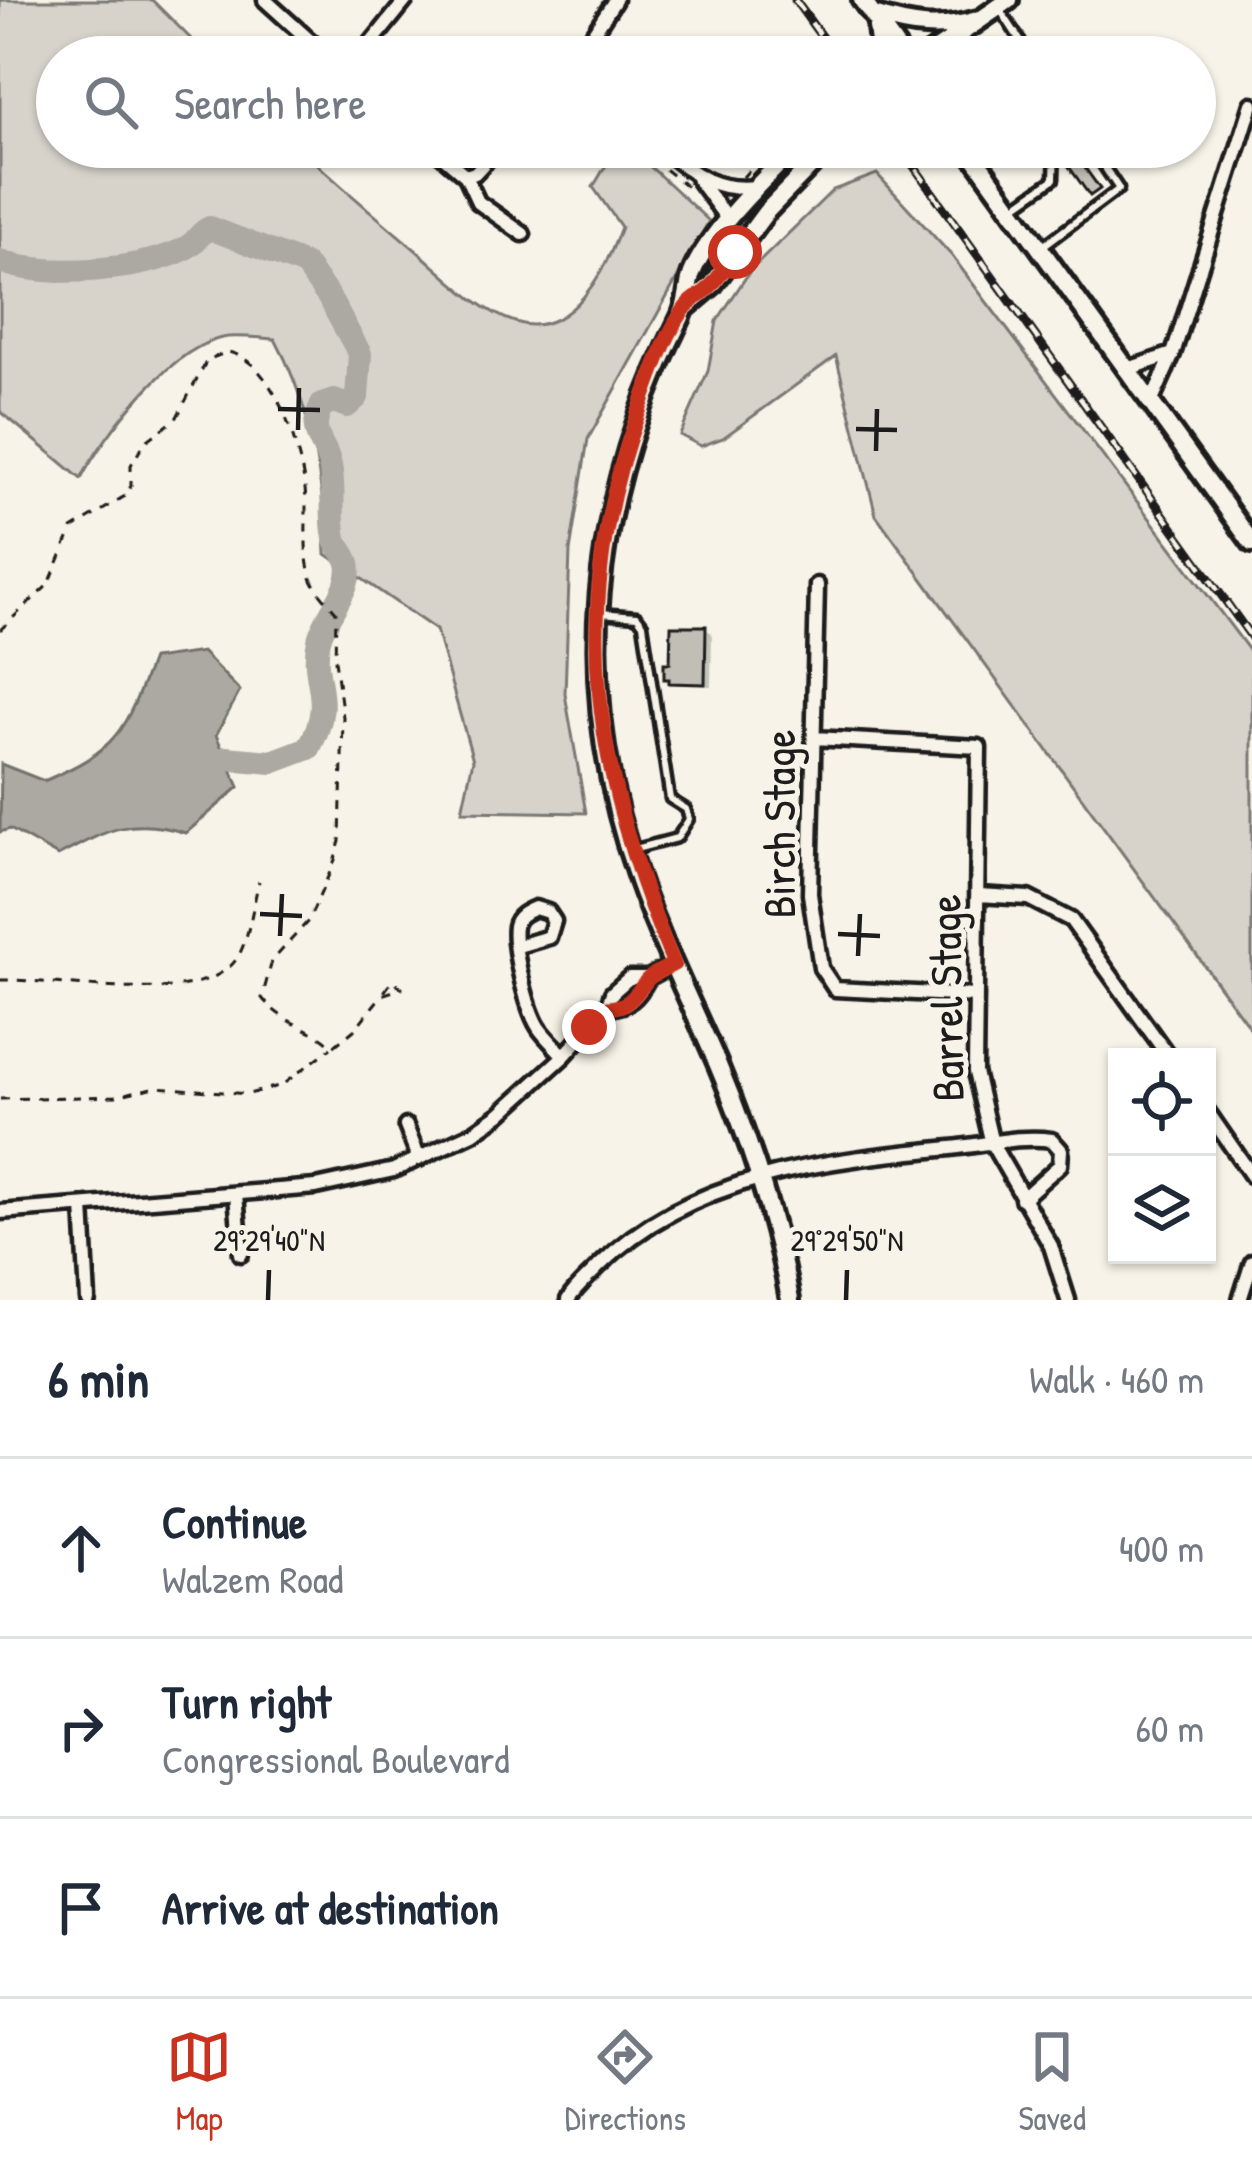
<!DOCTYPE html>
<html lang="en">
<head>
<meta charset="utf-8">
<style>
  body { margin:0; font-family:"Patrick Hand",sans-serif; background:#f2f2f3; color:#1f2937 }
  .controls { position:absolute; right:36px; bottom:36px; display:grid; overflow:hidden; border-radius:0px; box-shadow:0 3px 9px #0004 }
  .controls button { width:108px; height:108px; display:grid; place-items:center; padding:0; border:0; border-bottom:3px solid #e0e1e3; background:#fff; color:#1f2937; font:60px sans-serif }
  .stop { position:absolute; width:36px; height:36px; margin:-27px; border:9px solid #c8321e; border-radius:50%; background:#fff }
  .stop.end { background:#c8321e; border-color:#fff; box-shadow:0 3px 12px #0008 }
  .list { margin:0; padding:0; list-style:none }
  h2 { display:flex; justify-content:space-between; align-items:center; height:156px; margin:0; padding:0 48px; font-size:51px }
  h2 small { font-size:39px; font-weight:400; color:#747a83 }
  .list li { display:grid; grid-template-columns:78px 1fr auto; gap:36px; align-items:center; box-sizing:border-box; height:180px; padding:0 48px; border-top:3px solid #e0e1e3 }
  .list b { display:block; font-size:45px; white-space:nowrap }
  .list p { margin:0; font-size:39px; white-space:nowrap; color:#747a83 }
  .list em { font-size:39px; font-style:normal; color:#747a83 }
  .icon { flex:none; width:66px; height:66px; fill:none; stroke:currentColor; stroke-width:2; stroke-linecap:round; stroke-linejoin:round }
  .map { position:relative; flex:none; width:1252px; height:1300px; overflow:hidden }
  .search { position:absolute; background:#fff; box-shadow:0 3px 9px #0004; left:36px; right:36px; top:36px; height:132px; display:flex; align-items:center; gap:30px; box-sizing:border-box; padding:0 42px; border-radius:66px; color:#747a83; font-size:45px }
  .sheet { height:696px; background:#fff }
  nav { display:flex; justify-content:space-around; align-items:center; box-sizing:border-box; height:168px; border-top:3px solid #e0e1e3; background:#fff; font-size:33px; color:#747a83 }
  nav a { display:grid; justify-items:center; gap:6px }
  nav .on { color:#c8321e }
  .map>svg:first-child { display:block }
  .green { fill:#d7d3cb; stroke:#7a7874; stroke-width:3 }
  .water { fill:#aca9a2; stroke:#72716c; stroke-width:3 }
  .shadow { fill:#0003 }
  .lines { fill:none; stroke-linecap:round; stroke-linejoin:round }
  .river { stroke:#aca9a2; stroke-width:24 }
  .building { fill:#c0beb5; stroke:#1c1c1c; stroke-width:3 }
  .service-casing { stroke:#1c1c1c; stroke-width:15 }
  .minor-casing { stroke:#1c1c1c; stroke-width:21 }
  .secondary-casing { stroke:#1c1c1c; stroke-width:26 }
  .path { stroke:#1c1c1c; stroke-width:3; stroke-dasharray:9 9; stroke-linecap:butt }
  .service { stroke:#f7f3e8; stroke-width:6 }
  .minor { stroke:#f7f3e8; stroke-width:12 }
  .secondary { stroke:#f7f3e8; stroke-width:16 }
  .rail-casing { stroke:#1c1c1c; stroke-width:9 }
  .rail { stroke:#f7f3e8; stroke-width:4.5; stroke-dasharray:14; stroke-linecap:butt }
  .route { stroke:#c8321e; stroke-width:15 }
  .ticks { fill:none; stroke:#1c1c1c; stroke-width:4.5 }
  .labels { text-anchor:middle; stroke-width:10; stroke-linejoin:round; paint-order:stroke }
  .street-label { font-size:45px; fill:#1c1c1c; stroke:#f7f3e8 }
  .ticks-label { font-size:30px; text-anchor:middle; fill:#1c1c1c; stroke:#f7f3e8; stroke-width:10; stroke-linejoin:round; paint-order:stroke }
</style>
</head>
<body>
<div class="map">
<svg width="1252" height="1300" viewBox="0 0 1252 1300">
  <rect width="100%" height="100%" fill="#f7f3e8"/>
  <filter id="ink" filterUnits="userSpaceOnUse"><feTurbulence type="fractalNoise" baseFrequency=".00833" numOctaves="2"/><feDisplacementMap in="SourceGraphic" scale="24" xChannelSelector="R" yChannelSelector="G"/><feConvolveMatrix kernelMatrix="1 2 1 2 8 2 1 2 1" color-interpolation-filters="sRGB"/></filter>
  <g filter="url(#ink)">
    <path class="green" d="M0,0h152l57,57h-152v90h242c38,37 78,70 118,104 29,25 61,59 98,71 56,18 91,-53 106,-95l-28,-40 24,-40h12l80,74 -121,218 -18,112 -5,143 21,119 -124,-2 11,-51 -37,-130 -110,-76c-2,-75 -15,-148 -51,-215 -15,-1 -32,-3 -47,-2 -55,6 -123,97 -147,142l-81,-68z
      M877,174l75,82 300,398v377l-376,-516 -40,-159 -113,82 -22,8 -21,-11 28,-64 9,-50 33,-50 83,-81z"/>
    <path class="water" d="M202,652l38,39 -24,44 23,52 -53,46c-56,-17 -79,-3 -128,23l-48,-27 -10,3 1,-68 43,17c74,-32 80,-48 108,-122z"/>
    <path class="shadow" d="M1106,147h25l-14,10z
      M705,629l7,4 -1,53 -32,-1 -12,-8z"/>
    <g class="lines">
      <path class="river" d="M0,261c42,18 151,10 189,-15 9,-6 11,-14 21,-18l95,37 23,31 32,58 -3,43 -10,9 -13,-5 -12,4c-15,32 2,33 8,60 5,24 0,50 5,73 2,9 11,16 13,25 6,25 -24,53 -29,77 -10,42 18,56 -10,108l-37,14 -46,-4 -30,8"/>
    </g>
    <path class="building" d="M1062,147h8l30,42 -10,7 -33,-46z
      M671,626h35l-1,58 -36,-1v-4h-5v-16h6z"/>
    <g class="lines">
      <defs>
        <path id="service" d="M1001,11l30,46
          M1014,207l40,-28 1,-32
          M1043,246l76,-57 -28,-42
          M600,613l37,3 6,8 27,175 16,10 3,10 -12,19 -45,12"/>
        <path id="minor" d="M265,0l63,57
          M360,57l46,-57
          M578,57l37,-57
          M432,147l34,29 12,26 45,32
          M660,147c33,26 52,45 96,40
          M466,176l9,-3 24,-26
          M697,178l31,42
          M1125,370l48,-16
          M1151,403l22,-49 79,-250
          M817,585l-7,309 11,74 14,21 141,7
          M814,738l165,9 -4,325 17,72 59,102 17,54
          M979,895l49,3 43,22 98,137
          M518,946l31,-9 5,-16 -6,-9 -13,-4c-9,4 -18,8 -20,18 -3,21 12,84 24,102 7,10 17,19 25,28
          M607,1008c22,-1 31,-11 41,-30
          M1207,1111l45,65
          M406,1126l13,33
          M236,1194l5,60
          M83,1206l5,94
          M0,1212l316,-25 78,-17 79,-37 27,-19 64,-58 43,-48 5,-15 17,-15h19l26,-14
          M568,1300c8,-13 21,-23 31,-34 92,-92 229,-106 352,-118 32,-3 70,-13 101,-8l9,10 -1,15 -38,34
          M1240,1300l12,-38"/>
        <path id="secondary" d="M862,0l41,57
          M873,15c38,12 66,16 105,5
          M877,27l4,30
          M926,57l83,-57
          M967,147l285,396
          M686,307l26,-22 54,-73 63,-65
          M790,1300c-14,-81 -40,-159 -72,-235 -26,-61 -57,-121 -79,-184 -70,-197 -49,-380 42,-564 7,-14 6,-30 11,-44 17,-41 72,-95 105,-126"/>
      </defs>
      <use href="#service" class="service-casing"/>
      <use href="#minor" class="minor-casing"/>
      <use href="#secondary" class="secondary-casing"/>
      <path class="path" d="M637,147l50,40
        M684,147l22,18
        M743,177l27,-30
        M0,630l49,-46 23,-55 53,-33 6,-10v-21l14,-23 31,-23 31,-59 21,-8c45,9 69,89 76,129 5,31 -2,63 6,93 3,14 17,27 26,38l-1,48 8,57 -3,124 -6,22 -25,57 -37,41 -10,37c23,29 53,29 71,49l21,-17 28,-35 20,-7 -10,-7 -10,14
        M0,980c57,-2 211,33 240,-27 10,-21 13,-49 19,-72
        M0,1099l116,-3 40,-9 93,7 33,-9 49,-37"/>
      <use href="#service" class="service"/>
      <use href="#minor" class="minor"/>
      <use href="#secondary" class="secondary"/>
      <defs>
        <path id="rail" d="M795,0l41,57
          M900,147l352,491"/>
      </defs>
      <use href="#rail" class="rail-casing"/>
      <use href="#rail" class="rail"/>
    </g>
  </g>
  <g class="lines" filter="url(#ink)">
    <path class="route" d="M589,1027l18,-19c23,-1 27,-12 40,-28 6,-7 18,-11 27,-16 -79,-186 -108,-355 -36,-550 11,-31 28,-83 49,-108 6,-7 15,-11 21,-17 11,-10 19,-25 27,-37"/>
  </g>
  <path class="ticks" d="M278,409l42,1M856,429l41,1M298,430l1,-42M876,451l1,-42M260,914l42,2M838,934l42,2M280,936l2,-42M858,956l2,-42M268,1300l1,-30M846,1300l1,-30"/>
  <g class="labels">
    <g class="street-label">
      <text transform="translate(779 824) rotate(-90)" y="16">Birch Stage</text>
      <text transform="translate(946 998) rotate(-91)" y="16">Barrel Stage</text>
    </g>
  </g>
  <g class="ticks-label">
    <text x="269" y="1251">29°29'40"N</text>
    <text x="847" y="1251">29°29'50"N</text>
  </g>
</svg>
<div class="controls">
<button><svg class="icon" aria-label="locate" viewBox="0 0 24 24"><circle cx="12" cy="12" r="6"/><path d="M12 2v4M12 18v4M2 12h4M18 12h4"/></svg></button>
<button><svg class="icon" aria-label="layers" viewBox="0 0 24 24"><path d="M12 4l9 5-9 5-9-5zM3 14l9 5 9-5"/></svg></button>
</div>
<div class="stop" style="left:735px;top:252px"></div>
<div class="stop end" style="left:589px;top:1027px"></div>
<div class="search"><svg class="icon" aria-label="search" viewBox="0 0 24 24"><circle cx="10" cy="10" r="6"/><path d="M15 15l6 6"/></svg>Search here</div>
</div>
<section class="sheet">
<h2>6 min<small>Walk · 460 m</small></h2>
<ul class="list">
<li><svg class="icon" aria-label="ahead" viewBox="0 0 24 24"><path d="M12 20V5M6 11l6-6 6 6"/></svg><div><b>Continue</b><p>Walzem Road</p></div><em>400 m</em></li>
<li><svg class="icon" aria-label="right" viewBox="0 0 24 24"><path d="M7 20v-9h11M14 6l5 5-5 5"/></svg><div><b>Turn right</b><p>Congressional Boulevard</p></div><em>60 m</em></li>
<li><svg class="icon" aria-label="arrive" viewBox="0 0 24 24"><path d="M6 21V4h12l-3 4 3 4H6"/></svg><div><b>Arrive at destination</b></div></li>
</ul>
</section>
<nav>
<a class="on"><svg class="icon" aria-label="map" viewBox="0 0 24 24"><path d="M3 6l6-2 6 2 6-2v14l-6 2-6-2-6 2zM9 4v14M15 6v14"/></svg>Map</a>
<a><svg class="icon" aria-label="directions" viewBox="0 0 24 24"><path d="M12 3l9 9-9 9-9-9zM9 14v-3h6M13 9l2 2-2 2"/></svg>Directions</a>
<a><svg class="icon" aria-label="saved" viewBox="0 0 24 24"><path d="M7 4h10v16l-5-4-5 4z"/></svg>Saved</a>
</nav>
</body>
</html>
